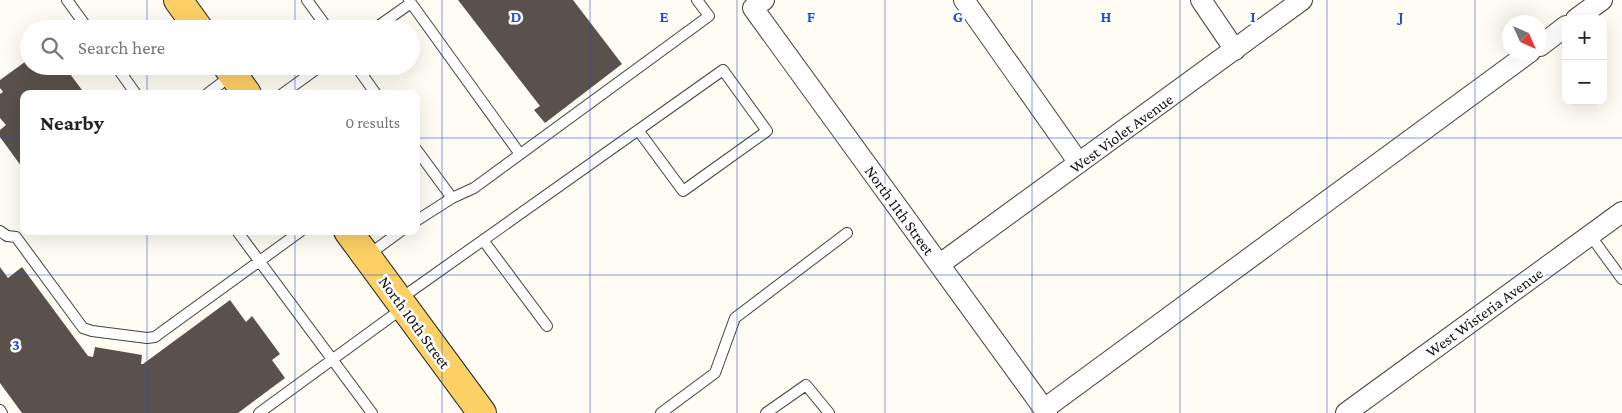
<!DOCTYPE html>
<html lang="en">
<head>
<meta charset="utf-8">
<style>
  body { margin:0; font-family:"Crimson Pro",serif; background:#f6f6f6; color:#222 }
  .controls { position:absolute; right:15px; top:15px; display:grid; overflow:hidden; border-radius:10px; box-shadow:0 5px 20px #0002 }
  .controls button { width:45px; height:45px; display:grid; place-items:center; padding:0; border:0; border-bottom:1px solid #e0e0e0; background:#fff; color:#222; font:25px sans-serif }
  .compass { position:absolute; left:1502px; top:15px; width:45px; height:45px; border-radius:50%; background:#fff; box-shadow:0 5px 20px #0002; rotate:135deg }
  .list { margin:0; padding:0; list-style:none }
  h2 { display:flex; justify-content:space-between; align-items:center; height:65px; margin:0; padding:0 20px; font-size:21px }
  h2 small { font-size:16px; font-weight:400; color:#767676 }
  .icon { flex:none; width:28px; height:28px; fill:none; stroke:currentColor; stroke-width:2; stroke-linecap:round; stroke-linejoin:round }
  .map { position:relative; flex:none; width:1622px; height:413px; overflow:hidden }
  .search { position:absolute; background:#fff; box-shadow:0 5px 20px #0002; left:20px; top:20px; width:400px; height:55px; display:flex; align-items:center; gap:12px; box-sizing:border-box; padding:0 18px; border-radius:28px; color:#767676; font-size:19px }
  .panel { position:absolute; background:#fff; box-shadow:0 5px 20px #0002; left:20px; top:90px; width:400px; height:145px; border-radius:10px }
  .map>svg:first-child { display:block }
  .building { fill:#5a514c }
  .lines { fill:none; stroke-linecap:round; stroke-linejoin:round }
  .lane-casing { stroke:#434343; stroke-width:12 }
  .street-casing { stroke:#434343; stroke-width:22 }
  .primary-casing { stroke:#212121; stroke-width:30 }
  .lane { stroke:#fff; stroke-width:10 }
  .street { stroke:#fff; stroke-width:20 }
  .primary { stroke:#fdd065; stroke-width:28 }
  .grid { fill:none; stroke:#1d4ed8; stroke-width:1; stroke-opacity:0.55 }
  .labels { text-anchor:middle; stroke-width:5; stroke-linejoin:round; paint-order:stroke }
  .street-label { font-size:16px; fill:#101010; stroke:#fff }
  .grid-label { font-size:16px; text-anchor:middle; font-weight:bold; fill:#1d4ed8; stroke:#fff; stroke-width:5; stroke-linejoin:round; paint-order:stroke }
</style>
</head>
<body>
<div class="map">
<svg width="1622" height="413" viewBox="0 0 1622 413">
  <rect width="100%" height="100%" fill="#fffcf4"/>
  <path class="building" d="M458,0h115l49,64 -77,59 -11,-13 6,-4z
    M29,59v7h39l-1,4 18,24h-61v76l-24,-33v-7l6,-5 -6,-7v-24l3,-2 -3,-4v-8z
    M0,267l8,11 14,-11 66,89 5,1 2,-10 47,8 -1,9h2l87,-64 16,22 6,-6 28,38 -8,6 13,18 -47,35h-216l-22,-30z"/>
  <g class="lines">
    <defs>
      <path id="lane" d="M67,0l21,29
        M307,0l21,29
        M411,3l109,151
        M374,29l37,-26 -2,-3
        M116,66l20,28
        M356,66l20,28
        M207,94l25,-19
        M282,94l39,-28
        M416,149l36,49
        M416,221l36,-23 22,-10 235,-172 -12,-16
        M0,231l7,5 9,1 67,91 9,3 55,7 8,-1 8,-6 138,-100
        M237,231l135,182
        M1590,235l32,44
        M483,240l64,86
        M368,255l33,-24
        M400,299l323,-229 44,61 -84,60 -45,-61
        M0,410l2,3
        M259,413l144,-105
        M661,413l54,-40 20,-55 112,-85
        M766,413l40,-28 23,28"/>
      <path id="street" d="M764,0l-11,8 294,405
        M964,0l115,163
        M1201,0l34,50
        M1576,19l26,-19
        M1540,46l26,-20
        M940,264l362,-264
        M1044,409l486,-357
        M1346,413l276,-201"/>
      <path id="primary" d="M178,0l21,29
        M227,66l20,28
        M348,231l134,182"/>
    </defs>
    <use href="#lane" class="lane-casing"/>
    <use href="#street" class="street-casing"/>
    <use href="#primary" class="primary-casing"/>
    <use href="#lane" class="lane"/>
    <use href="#street" class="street"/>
    <use href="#primary" class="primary"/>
  </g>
  <path class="grid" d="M147,0v29M295,0v29M442,0v413M590,0v413M737,0v413M885,0v413M1032,0v413M1180,0v413M1327,0v413M1475,0v413M147,66v28M295,66v28M0,138h24M416,138h1206M147,231v182M295,231v182M0,275h1622"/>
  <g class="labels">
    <g class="street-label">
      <text transform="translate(1121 133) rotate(-36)" y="6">West Violet Avenue</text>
      <text transform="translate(900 210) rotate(54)" y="6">North 11th Street</text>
      <text transform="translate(1484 312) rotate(-36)" y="6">West Wisteria Avenue</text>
      <text transform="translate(415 322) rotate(54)" y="6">North 10th Street</text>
    </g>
  </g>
  <g class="grid-label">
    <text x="516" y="22">D</text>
    <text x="664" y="22">E</text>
    <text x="811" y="22">F</text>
    <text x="958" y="22">G</text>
    <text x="1106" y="22">H</text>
    <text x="1253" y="22">I</text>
    <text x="1401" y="22">J</text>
    <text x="16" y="350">3</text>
  </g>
</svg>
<div class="controls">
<button>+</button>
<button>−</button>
</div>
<svg class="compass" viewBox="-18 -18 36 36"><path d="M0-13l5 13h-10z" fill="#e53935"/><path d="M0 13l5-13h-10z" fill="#767676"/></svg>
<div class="search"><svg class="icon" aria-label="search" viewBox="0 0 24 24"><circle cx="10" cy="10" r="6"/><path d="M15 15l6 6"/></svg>Search here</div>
<section class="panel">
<h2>Nearby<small>0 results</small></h2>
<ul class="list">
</ul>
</section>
</div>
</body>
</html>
